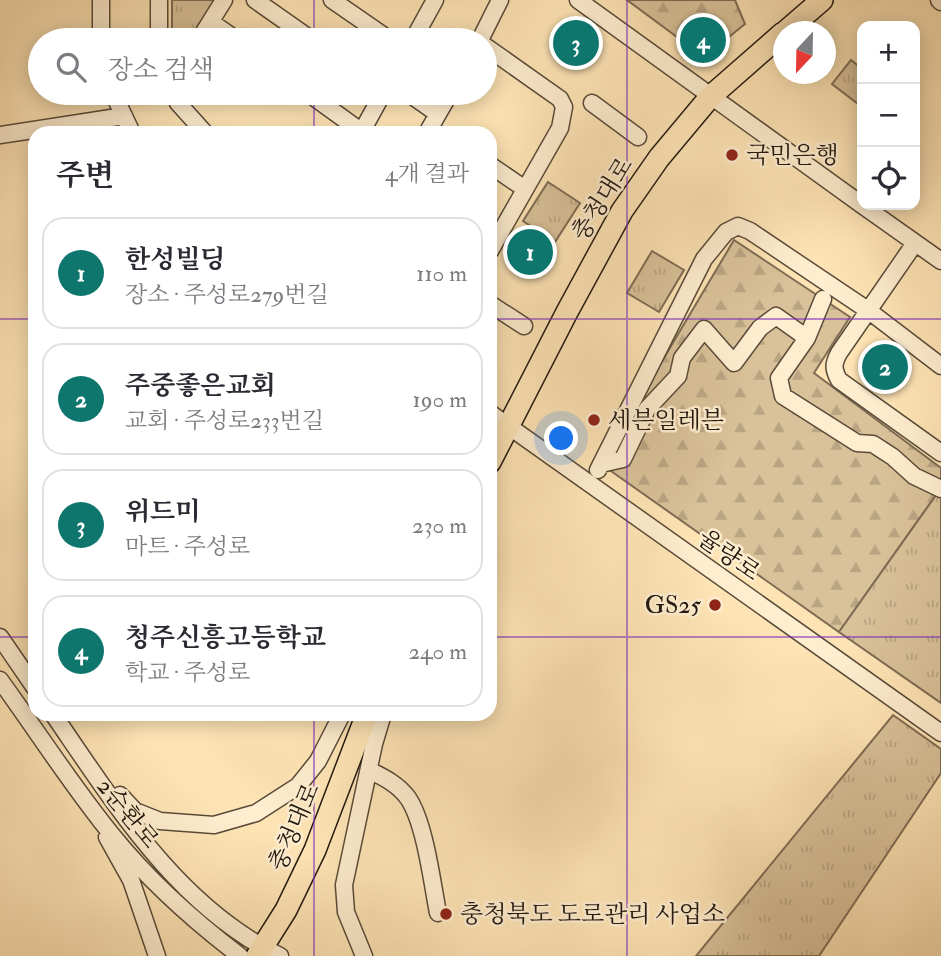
<!DOCTYPE html>
<html lang="ko">
<head>
<meta charset="utf-8">
<style>
  body { margin:0; font-family:"IM FELL Double Pica","Noto Serif KR",serif; background:#f2f2f3; color:#2b2b33 }
  .controls { position:absolute; right:21px; top:21px; display:grid; overflow:hidden; border-radius:14px; box-shadow:0 4px 18px #0003 }
  .controls button { width:63px; height:63px; display:grid; place-items:center; padding:0; border:0; border-bottom:2px solid #e1e1e2; background:#fff; color:#2b2b33; font:35px sans-serif }
  .compass { position:absolute; left:773px; top:21px; width:63px; height:63px; border-radius:50%; background:#fff; box-shadow:0 4px 18px #0003; rotate:202deg }
  .you { position:absolute; left:562px; top:439px; width:24px; height:24px; margin:-18px; border:5px solid #fff; border-radius:50%; background:#1a73e8; box-shadow:0 0 0 10px #1a73e833 }
  .badge { display:grid; place-items:center; width:46px; height:46px; border-radius:50%; background:#0f766e; color:#fff; font-size:23px; font-weight:700 }
  .pin { position:absolute; translate:-50% -50%; border:4px solid #fff; box-shadow:0 2px 7px #0006 }
  .list { margin:0; padding:0; list-style:none }
  h2 { display:flex; justify-content:space-between; align-items:center; height:91px; margin:0; padding:0 28px; font-size:30px }
  h2 small { font-size:23px; font-weight:400; color:#7c7c81 }
  .list li { display:grid; grid-template-columns:46px 1fr auto; gap:21px; align-items:center; box-sizing:border-box; height:112px; margin:0 14px 14px; padding:0 14px; border:2px solid #e1e1e2; border-radius:21px }
  .list b { display:block; font-size:26px; white-space:nowrap }
  .list p { margin:0; font-size:23px; white-space:nowrap; color:#7c7c81 }
  .list em { font-size:23px; font-style:normal; color:#7c7c81 }
  .icon { flex:none; width:38px; height:38px; fill:none; stroke:currentColor; stroke-width:2; stroke-linecap:round; stroke-linejoin:round }
  .map { position:relative; flex:none; width:941px; height:956px; overflow:hidden }
  .search { position:absolute; background:#fff; box-shadow:0 4px 18px #0003; left:28px; top:28px; width:469px; height:77px; display:flex; align-items:center; gap:18px; box-sizing:border-box; padding:0 24px; border-radius:38px; color:#7c7c81; font-size:26px }
  .panel { position:absolute; background:#fff; box-shadow:0 4px 18px #0003; left:28px; top:126px; width:469px; height:595px; border-radius:21px }
  .map>svg:first-child { display:block }
  .forest { fill:url(#forest-firs); stroke:#7e6c54; stroke-width:2 }
  .park { fill:url(#park-tufts); stroke:#7e6c54; stroke-width:2 }
  .lines { fill:none; stroke-linecap:round; stroke-linejoin:round }
  .minor-casing { stroke:#594b39; stroke-width:19 }
  .major-casing { stroke:#221810; stroke-width:24 }
  .minor { stroke:#feedcf; stroke-width:16 }
  .major { stroke:#fee4b5; stroke-width:21 }
  .grid { fill:none; stroke:#7b2cbf; stroke-width:2; stroke-opacity:0.55 }
  .poi-dot { fill:#8f2418; stroke:#feedcf; stroke-width:2.5 }
  .labels { text-anchor:middle; stroke-width:5; stroke-linejoin:round; paint-order:stroke }
  .poi-label { font-size:24px; fill:#221810; stroke:#feedcf; text-anchor:start }
  .street-label { font-size:24px; fill:#221810; stroke:#feedcf }
</style>
</head>
<body>
<div class="map">
<svg width="941" height="956" viewBox="0 0 941 956">
  <defs>
    <pattern id="forest-firs" width="22" height="20" patternUnits="userSpaceOnUse" patternTransform="scale(1.75)"><rect width="22" height="20" fill="#d9c199"/><path d="M5 1l3.5 6h-7zM16 11l3.5 6h-7z" fill="#baa583"/></pattern>
    <pattern id="park-tufts" width="24" height="20" patternUnits="userSpaceOnUse" patternTransform="scale(1.75)"><rect width="24" height="20" fill="#d9c199"/><path d="M3 7l-1-3M5 7V3M7 7l1-3M15 17l-1-3M17 17v-4M19 17l1-3" fill="none" stroke="#baa583"/></pattern>
  </defs>
  <rect width="100%" height="100%" fill="#fee4b5"/>
  <filter id="stains"><feTurbulence type="fractalNoise" baseFrequency=".00286" numOctaves="4"/><feColorMatrix values="0 0 0 0 .2 0 0 0 0 .09 0 0 0 0 .02 0 0 0 .5 -.17"/></filter>
  <radialGradient id="worn" r=".72"><stop offset=".6" stop-color="#630" stop-opacity="0"/><stop offset="1" stop-color="#630" stop-opacity=".3"/></radialGradient>
  <path class="forest" d="M627,0h108l10,24 -41,33z
    M734,240l116,77 -36,56 127,95v20l-102,144 -238,-168z"/>
  <path class="park" d="M172,0h44l-24,40h-20z
    M851,60l11,9v38l-30,-23z
    M548,182l32,21 -25,39 -32,-21z
    M652,251l32,19 -25,42 -32,-19z
    M941,488v215l-102,-71z
    M893,715l48,34v24l-122,183h-123z"/>
  <g class="lines">
    <defs>
      <path id="minor" d="M159,0v40
        M255,0l57,40
        M332,0l58,40
        M578,0l284,205
        M939,0l2,2
        M211,22l26,18
        M101,40v-40
        M199,40l25,-40
        M413,40l22,-40
        M480,40l20,-40
        M485,46l75,53 4,8 -4,21 -70,123
        M113,93l19,40
        M175,93l3,10 27,30
        M308,93l54,39
        M408,93l30,21
        M592,103l46,34
        M361,133l22,-40
        M427,133l23,-40
        M0,135l124,-19
        M490,165l35,24
        M862,205l79,56
        M915,243l-76,110c-6,11 -6,16 0,27l102,73
        M490,304l34,22
        M807,338l16,-39
        M490,413l451,320
        M601,464l22,-5 24,-50 31,-33 4,-18 22,-29 30,34 26,-35 16,-12 31,22 -28,40 4,18 74,47 16,1 20,13 21,19 27,13
        M598,470l106,-211 22,-27 12,-6 12,5 119,80 72,55
        M0,637l35,51
        M0,680c37,51 72,106 112,155 37,46 82,86 128,121
        M53,714c62,90 125,193 227,242
        M369,770c14,7 29,14 39,28 17,25 24,84 30,115
        M120,795l15,16 25,10 54,4 42,-12 42,-27 20,-25 24,-47
        M107,837l24,43 26,76
        M364,956l-18,-44 -2,-27 30,-141 9,-30"/>
      <path id="major" d="M785,32l37,-32
        M490,462l77,-150 55,-101 37,-53 51,-61 73,-64
        M257,956l29,-46 29,-60 52,-136"/>
    </defs>
    <use href="#minor" class="minor-casing"/>
    <use href="#major" class="major-casing"/>
    <use href="#minor" class="minor"/>
    <use href="#major" class="major"/>
  </g>
  <path class="grid" d="M314,0v40M627,0v956M314,93v40M0,319h35M490,319h451M0,637h35M490,637h451M314,714v242"/>
  <g class="poi-dot">
    <circle cx="732" cy="155" r="7"/>
    <circle cx="594" cy="420" r="7"/>
    <circle cx="715" cy="605" r="7"/>
    <circle cx="446" cy="914" r="7"/>
  </g>
  <g class="labels">
    <g class="poi-label">
      <text x="746" y="163">국민은행</text>
      <text x="608" y="428">세븐일레븐</text>
      <text x="701" y="613" text-anchor="end">GS25</text>
      <text x="460" y="922">충청북도 도로관리 사업소</text>
    </g>
    <g class="street-label">
      <text transform="translate(602 199) rotate(-58)" y="8">충청대로</text>
      <text transform="translate(729 555) rotate(35)" y="8">율량로</text>
      <text transform="translate(128 813) rotate(51)" y="8">2순환로</text>
      <text transform="translate(294 827) rotate(-67)" y="8">충청대로</text>
    </g>
  </g>
  <rect width="100%" height="100%" filter="url(#stains)"/>
  <rect width="100%" height="100%" fill="url(#worn)"/>
</svg>
<div class="controls">
<button>+</button>
<button>−</button>
<button><svg class="icon" aria-label="locate" viewBox="0 0 24 24"><circle cx="12" cy="12" r="6"/><path d="M12 2v4M12 18v4M2 12h4M18 12h4"/></svg></button>
</div>
<svg class="compass" viewBox="-18 -18 36 36"><path d="M0-13l5 13h-10z" fill="#e53935"/><path d="M0 13l5-13h-10z" fill="#7c7c81"/></svg>
<div class="you"></div>
<div class="pin badge" style="left:530px;top:252px">1</div>
<div class="pin badge" style="left:885px;top:367px">2</div>
<div class="pin badge" style="left:576px;top:43px">3</div>
<div class="pin badge" style="left:703px;top:40px">4</div>
<div class="search"><svg class="icon" aria-label="search" viewBox="0 0 24 24"><circle cx="10" cy="10" r="6"/><path d="M15 15l6 6"/></svg>장소 검색</div>
<section class="panel">
<h2>주변<small>4개 결과</small></h2>
<ul class="list">
<li><span class="badge">1</span><div><b>한성빌딩</b><p>장소 · 주성로279번길</p></div><em>110 m</em></li>
<li><span class="badge">2</span><div><b>주중좋은교회</b><p>교회 · 주성로233번길</p></div><em>190 m</em></li>
<li><span class="badge">3</span><div><b>위드미</b><p>마트 · 주성로</p></div><em>230 m</em></li>
<li><span class="badge">4</span><div><b>청주신흥고등학교</b><p>학교 · 주성로</p></div><em>240 m</em></li>
</ul>
</section>
</div>
</body>
</html>
